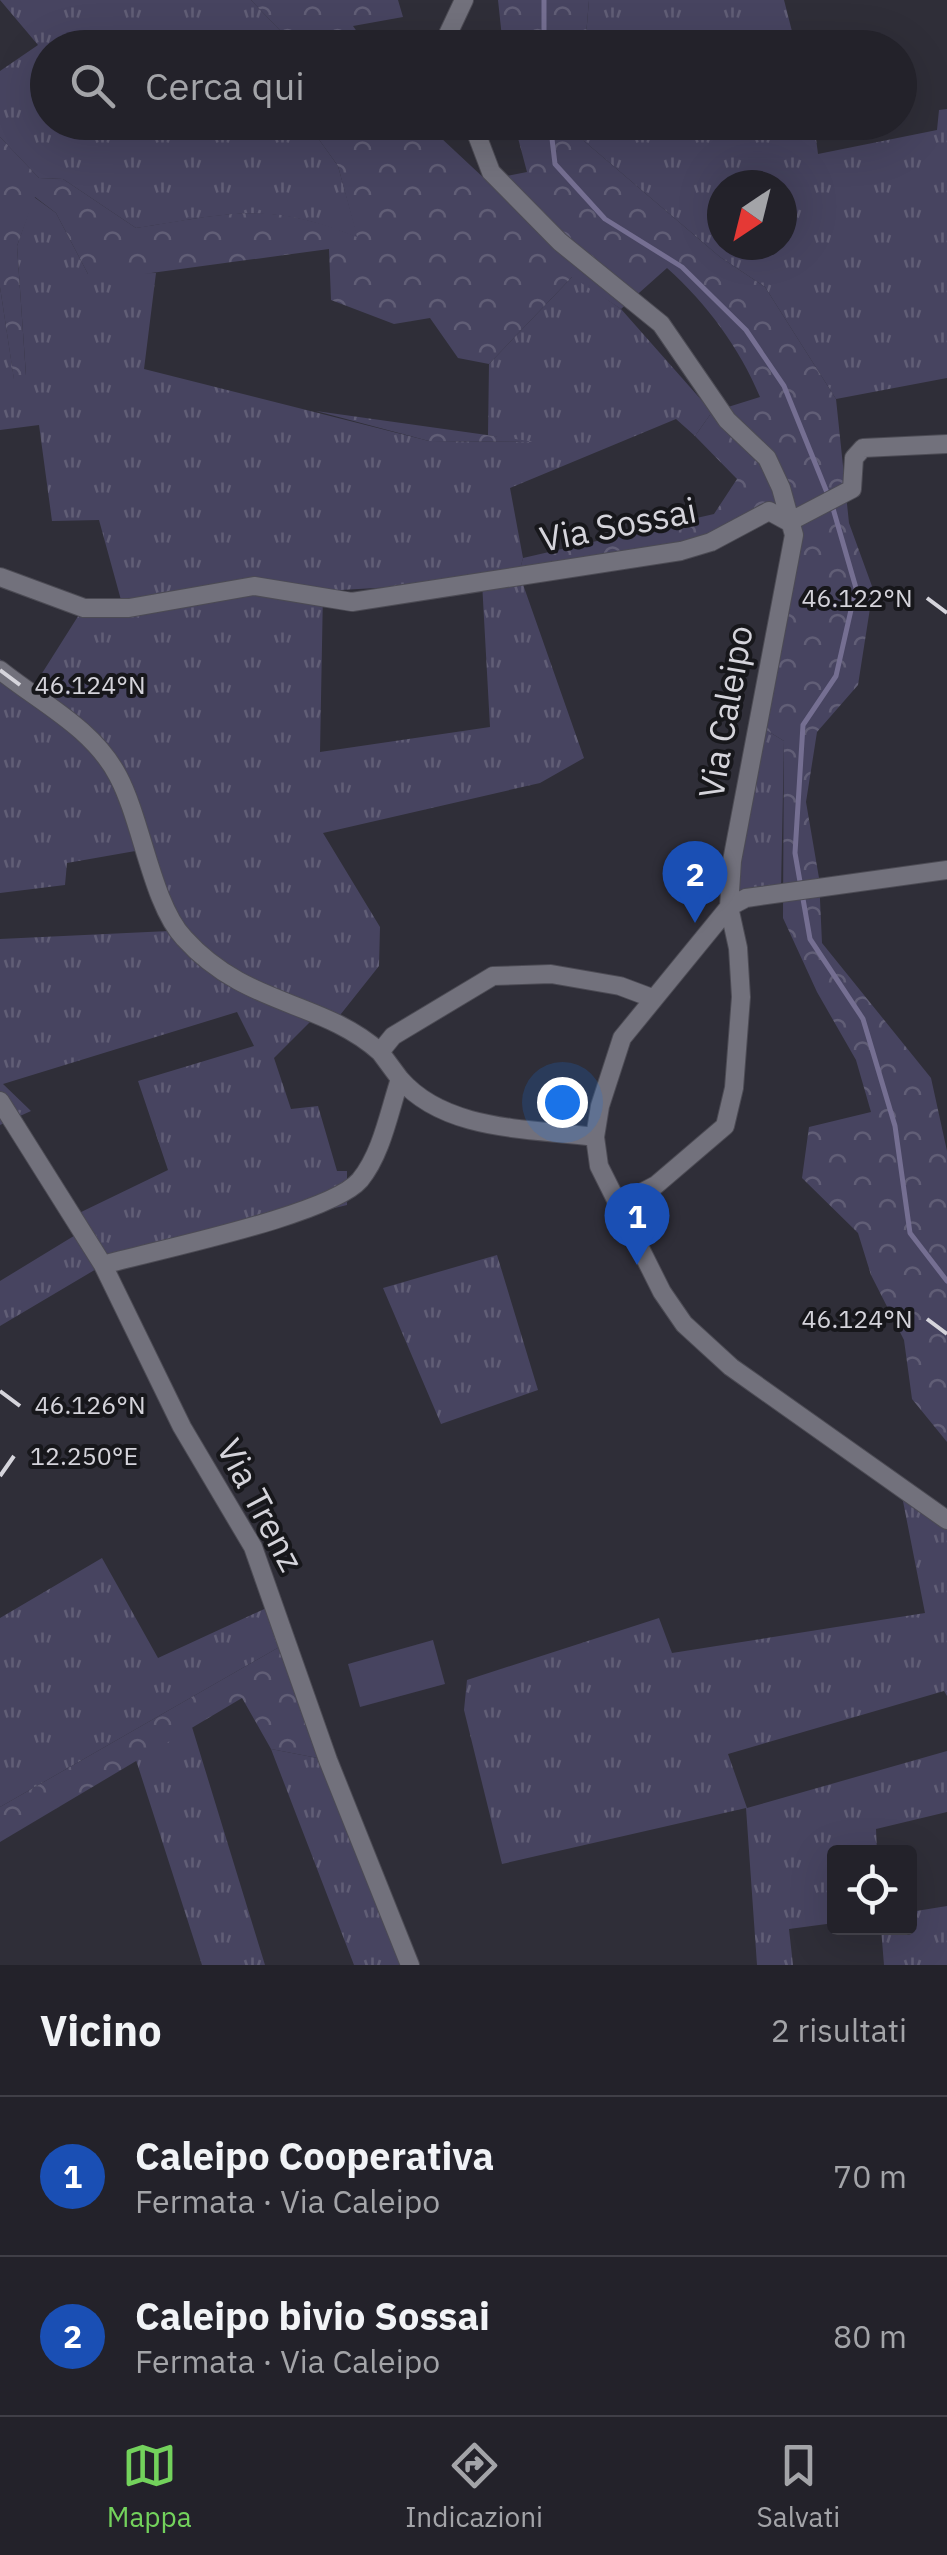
<!DOCTYPE html>
<html lang="it">
<head>
<meta charset="utf-8">
<style>
  body { margin:0; font-family:"IBM Plex Sans",sans-serif; background:#2f2f36; color:#f1f3f6 }
  .controls { position:absolute; right:30px; bottom:30px; display:grid; overflow:hidden; border-radius:10px; box-shadow:0 10px 40px #0002 }
  .controls button { width:90px; height:90px; display:grid; place-items:center; padding:0; border:0; border-bottom:2px solid #403f47; background:#23222a; color:#f1f3f6; font:50px sans-serif }
  .compass { position:absolute; left:707px; top:170px; width:90px; height:90px; border-radius:50%; background:#23222a; box-shadow:0 10px 40px #0002; rotate:215deg }
  .you { position:absolute; left:562px; top:1102px; width:35px; height:35px; margin:-25px; border:8px solid #fff; border-radius:50%; background:#1a73e8; box-shadow:0 0 0 15px #1a73e833 }
  .badge { display:grid; place-items:center; width:65px; height:65px; border-radius:50%; background:#73d25c; color:#fff; font-size:32px; font-weight:700 }
  .pin { position:absolute; translate:-50% -82px; filter:drop-shadow(0 2px 5px #0008) }
  .pin::after { content:''; position:absolute; top:52px; width:35px; height:30px; background:inherit; clip-path:polygon(0 0,100% 0,50% 100%) }
  .list { margin:0; padding:0; list-style:none }
  h2 { display:flex; justify-content:space-between; align-items:center; height:130px; margin:0; padding:0 40px; font-size:42px }
  h2 small { font-size:32px; font-weight:400; color:#a3a4a8 }
  .list li { display:grid; grid-template-columns:65px 1fr auto; gap:30px; align-items:center; box-sizing:border-box; height:160px; padding:0 40px; border-top:2px solid #403f47 }
  .list b { display:block; font-size:38px; white-space:nowrap }
  .list p { margin:0; font-size:32px; white-space:nowrap; color:#a3a4a8 }
  .list em { font-size:32px; font-style:normal; color:#a3a4a8 }
  .icon { flex:none; width:55px; height:55px; fill:none; stroke:currentColor; stroke-width:2; stroke-linecap:round; stroke-linejoin:round }
  .map { position:relative; flex:none; width:947px; height:1965px; overflow:hidden }
  .search { position:absolute; background:#23222a; box-shadow:0 10px 40px #0002; left:30px; right:30px; top:30px; height:110px; display:flex; align-items:center; gap:25px; box-sizing:border-box; padding:0 35px; border-radius:55px; color:#a3a4a8; font-size:38px }
  .sheet { height:450px; background:#23222a }
  nav { display:flex; justify-content:space-around; align-items:center; box-sizing:border-box; height:140px; border-top:2px solid #403f47; background:#23222a; font-size:28px; color:#a3a4a8 }
  nav a { display:grid; justify-items:center; gap:5px }
  nav .on { color:#73d25c }
  .map>svg:first-child { display:block }
  .grass { fill:url(#grass-tufts); fill-rule:evenodd }
  .forest { fill:url(#forest-crowns) }
  .pitch { fill:#474460 }
  .lines { fill:none; stroke-linecap:round; stroke-linejoin:round }
  .stream { stroke:#756f92; stroke-width:5 }
  .street-casing { stroke:#4c4b54; stroke-width:20 }
  .street { stroke:#72717c; stroke-width:18 }
  .ticks { fill:none; stroke:#d5d4db; stroke-width:4 }
  .labels { text-anchor:middle; stroke-width:8; stroke-linejoin:round; paint-order:stroke }
  .street-label { font-size:35px; fill:#d5d4db; stroke:#17171b }
  .ticks-label { font-size:25px; text-anchor:middle; fill:#d5d4db; stroke:#17171b; stroke-width:8; stroke-linejoin:round; paint-order:stroke }
</style>
</head>
<body>
<div class="map">
<svg width="947" height="1965" viewBox="0 0 947 1965">
  <defs>
    <pattern id="grass-tufts" width="24" height="20" patternUnits="userSpaceOnUse" patternTransform="scale(2.5)"><rect width="24" height="20" fill="#474460"/><path d="M3 7l-1-3M5 7V3M7 7l1-3M15 17l-1-3M17 17v-4M19 17l1-3" fill="none" stroke="#615e76"/></pattern>
    <pattern id="forest-crowns" width="20" height="18" patternUnits="userSpaceOnUse" patternTransform="scale(2.5)"><rect width="20" height="18" fill="#474460"/><path d="M2 6a3 3 0 1 1 6 0M12 15a3 3 0 1 1 6 0" fill="none" stroke="#615e76"/></pattern>
  </defs>
  <rect width="100%" height="100%" fill="#2f2e38"/>
  <path class="grass" d="M0,0h251l45,47 -248,1v74l269,1 -7,4 28,39 20,72c-90,-38 -129,-24 -222,-10l-73,-49 -24,-1 -39,-41v-66l38,-26z
    M589,0h195l12,47 -211,1z
    M947,109v269l-111,21 -71,-112 -45,-30 -143,-122 1,-12h236l4,31 119,-24 2,-20zM722,185h60v60h-60z
    M34,197l22,16 32,61 68,-1 -12,96 285,72 94,1 -35,-7 1,-71 84,-88 48,33 91,103 -17,24 -19,-17 -166,69 13,70 -4,15 65,185 -44,25 -217,50 57,94 -1,39 -46,58 -16,-9 -43,43 17,51 27,-3 19,65h10v34l-244,60 -103,61v-45l82,-50 -5,-17 91,-44 -30,-89 116,-35 -17,-34 -234,72 28,27 -31,14v-186l169,-8 -28,-81 -74,13 -2,22 -65,8v-234l34,27 53,-84 34,-2 -22,-80 -47,1 -13,-96 -39,5v-143l14,92 12,-4 -9,-129zM482,582l8,145 -170,25 3,-161z
    M761,727l23,14 -3,148 -47,8z
    M497,1255l41,135 -97,34 -58,-136z
    M901,1491l46,33v172l-3,-5 -216,63 19,54 200,-57v61l-71,17 1,23h-43v71l-45,6 4,36h-36l-11,-157 -244,56 -38,-154 3,-30 192,-62 13,35 253,-40z
    M102,1558l56,100 117,-54 13,38 -288,165v-189z
    M192,1727l73,238h-63l-66,-205z
    M271,1749l57,11 82,205h-56z
    M947,1906v59h-63l-3,-37h29v-16z"/>
  <path class="forest" d="M251,0h147l5,17 -50,9 15,21h-72z
    M498,0h91l-4,47h-82z
    M317,123h108l61,57 41,-8 -13,-49h64l-1,12 143,122 45,30 71,112 13,124 24,66 -15,96 -41,47 -11,70 13,76 3,65 109,135 16,73v291l-35,-43 -8,-59 -33,-65 -13,-42 -56,-55 7,-51 62,-15 -15,-52 -39,-68 -34,-74 1,-177 -23,-14 33,-181 -9,-23 -20,-17 -44,27 -36,11 -166,29 4,-15 191,-44 23,-35 -42,-43 17,-24 48,-15c-21,-50 -53,-93 -93,-129l-46,41 -49,-32 -83,87 -31,-6 -28,-40 -36,6 -63,-24 -2,-51 -200,27 -41,-2 -32,-61 -21,-16 -18,49 9,130 -12,4 -14,-93v-150l39,41 24,1 73,49c92,-14 132,-28 221,9l-19,-71 -28,-39z
    M316,411l220,31 -107,-1z
    M288,1642l40,118 -57,-11 -29,-51 -242,144v-35z"/>
  <path class="pitch" d="M433,1640l12,44 -85,23 -12,-43z"/>
  <g class="lines">
    <path class="stream" d="M544,48v-48
      M550,122l5,42 50,55 77,48 64,63 38,56 44,109
      M832,505l24,83 -20,88 -33,49 -8,128 15,86 53,80 32,107 15,107 37,48"/>
    <defs>
      <path id="street" d="M449,48l-1,-14 16,-34
        M472,122l19,50 69,70 101,82 66,96 40,38 14,30 13,47 -62,326 -3,46 9,41 3,49 -7,91 -9,38 -69,59 -38,20
        M789,522l63,-33 2,-31 9,-10 84,-4
        M0,577l84,31h45l125,-22 98,16 329,-51 30,-9 58,-31 20,11
        M0,670c41,33 93,58 118,106 24,45 34,128 66,162 62,69 138,62 196,114
        M947,870l-201,28 -17,9 -107,131 -22,68 -5,31 4,29 63,126 22,32 47,43 216,153
        M400,1079c46,53 130,49 195,58
        M0,1101l103,164 79,162 71,120 75,213 82,205
        M103,1265c53,-15 227,-50 257,-85 22,-27 29,-68 40,-101l-20,-27 13,-16 100,-60 58,-2 69,12 32,12"/>
    </defs>
    <use href="#street" class="street-casing"/>
    <use href="#street" class="street"/>
  </g>
  <path class="ticks" d="M927,598l20,15M0,670l20,15M927,1319l20,15M0,1391l20,15M0,1476l14,-20"/>
  <g class="labels">
    <g class="street-label">
      <text transform="translate(618 525) rotate(-11)" y="12">Via Sossai</text>
      <text transform="translate(726 712) rotate(-80)" y="12">Via Caleipo</text>
      <text transform="translate(260 1505) rotate(62)" y="12">Via Trenz</text>
    </g>
  </g>
  <g class="ticks-label">
    <text x="857" y="607">46.122°N</text>
    <text x="90" y="694">46.124°N</text>
    <text x="857" y="1328">46.124°N</text>
    <text x="90" y="1414">46.126°N</text>
    <text x="84" y="1465">12.250°E</text>
  </g>
</svg>
<div class="controls">
<button><svg class="icon" aria-label="locate" viewBox="0 0 24 24"><circle cx="12" cy="12" r="6"/><path d="M12 2v4M12 18v4M2 12h4M18 12h4"/></svg></button>
</div>
<svg class="compass" viewBox="-18 -18 36 36"><path d="M0-13l5 13h-10z" fill="#e53935"/><path d="M0 13l5-13h-10z" fill="#a3a4a8"/></svg>
<div class="you"></div>
<div class="pin badge" style="left:637px;top:1265px;background:#1a4fb4">1</div>
<div class="pin badge" style="left:695px;top:923px;background:#1a4fb4">2</div>
<div class="search"><svg class="icon" aria-label="search" viewBox="0 0 24 24"><circle cx="10" cy="10" r="6"/><path d="M15 15l6 6"/></svg>Cerca qui</div>
</div>
<section class="sheet">
<h2>Vicino<small>2 risultati</small></h2>
<ul class="list">
<li><span class="badge" style="background:#1a4fb4">1</span><div><b>Caleipo Cooperativa</b><p>Fermata · Via Caleipo</p></div><em>70 m</em></li>
<li><span class="badge" style="background:#1a4fb4">2</span><div><b>Caleipo bivio Sossai</b><p>Fermata · Via Caleipo</p></div><em>80 m</em></li>
</ul>
</section>
<nav>
<a class="on"><svg class="icon" aria-label="map" viewBox="0 0 24 24"><path d="M3 6l6-2 6 2 6-2v14l-6 2-6-2-6 2zM9 4v14M15 6v14"/></svg>Mappa</a>
<a><svg class="icon" aria-label="directions" viewBox="0 0 24 24"><path d="M12 3l9 9-9 9-9-9zM9 14v-3h6M13 9l2 2-2 2"/></svg>Indicazioni</a>
<a><svg class="icon" aria-label="saved" viewBox="0 0 24 24"><path d="M7 4h10v16l-5-4-5 4z"/></svg>Salvati</a>
</nav>
</body>
</html>
